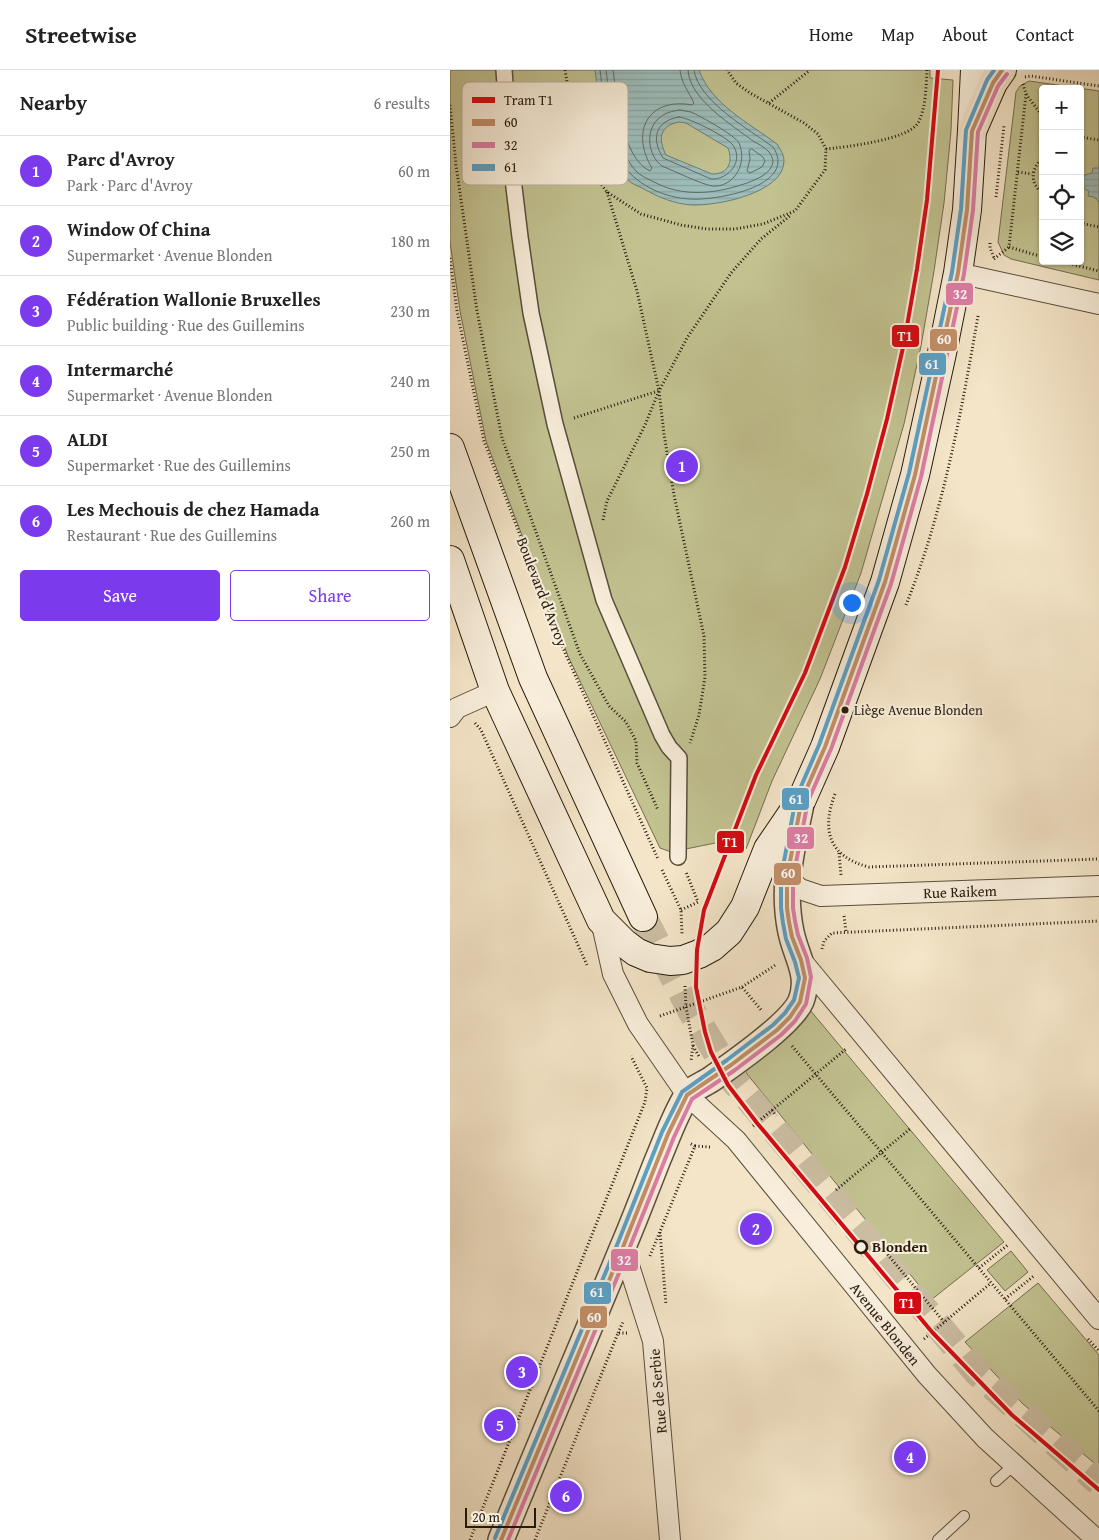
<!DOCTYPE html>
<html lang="en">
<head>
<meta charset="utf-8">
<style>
  body { margin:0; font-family:"Gentium Book Plus",serif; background:#f2f2f2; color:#222 }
  .controls { position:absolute; right:15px; top:15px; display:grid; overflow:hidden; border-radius:5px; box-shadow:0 1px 4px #0004 }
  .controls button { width:45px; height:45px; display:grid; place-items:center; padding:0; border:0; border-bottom:1px solid #e0e0e0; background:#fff; color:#222; font:25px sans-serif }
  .scale { position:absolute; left:15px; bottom:12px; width:71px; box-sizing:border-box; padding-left:5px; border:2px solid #271b0c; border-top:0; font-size:14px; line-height:18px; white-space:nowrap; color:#271b0c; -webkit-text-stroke:4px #f8eedb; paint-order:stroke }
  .you { position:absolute; left:401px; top:532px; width:18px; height:18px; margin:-12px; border:4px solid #fff; border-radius:50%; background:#1a73e8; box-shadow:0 0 0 8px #1a73e833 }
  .badge { display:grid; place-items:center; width:32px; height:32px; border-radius:50%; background:#7c3aed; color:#fff; font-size:16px; font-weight:700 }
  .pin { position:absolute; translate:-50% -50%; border:2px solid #fff; box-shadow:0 1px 5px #0006 }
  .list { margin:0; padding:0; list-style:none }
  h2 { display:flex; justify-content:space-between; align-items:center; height:65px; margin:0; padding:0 20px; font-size:21px }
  h2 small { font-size:16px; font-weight:400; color:#767676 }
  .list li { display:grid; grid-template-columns:32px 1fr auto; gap:15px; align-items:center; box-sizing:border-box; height:70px; padding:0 20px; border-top:1px solid #e0e0e0 }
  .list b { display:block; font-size:19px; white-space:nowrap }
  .list p { margin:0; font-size:16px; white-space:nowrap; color:#767676 }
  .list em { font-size:16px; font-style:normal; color:#767676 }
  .actions { display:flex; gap:10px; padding:15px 20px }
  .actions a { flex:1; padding:11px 0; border:1px solid #7c3aed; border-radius:5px; text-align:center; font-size:18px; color:#7c3aed }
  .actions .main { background:#7c3aed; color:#fff }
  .icon { flex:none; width:28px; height:28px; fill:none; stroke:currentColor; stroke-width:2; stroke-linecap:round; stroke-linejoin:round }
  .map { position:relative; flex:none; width:649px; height:1470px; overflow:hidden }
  header { display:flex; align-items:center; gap:30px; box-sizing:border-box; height:70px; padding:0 25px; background:#fff; border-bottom:1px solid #e0e0e0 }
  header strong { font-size:24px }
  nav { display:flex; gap:28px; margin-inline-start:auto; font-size:18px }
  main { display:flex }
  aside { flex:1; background:#fff }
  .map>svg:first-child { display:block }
  .green { fill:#c2c291; stroke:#746e4e; fill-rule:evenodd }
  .water { fill:url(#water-rules); stroke:#6e7d76; fill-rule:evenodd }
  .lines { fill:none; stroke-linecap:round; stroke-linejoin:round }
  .shore { stroke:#626c64; stroke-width:1 }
  .secondary-tunnel { stroke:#cbbda2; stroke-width:28; stroke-dasharray:28 14; stroke-linecap:butt }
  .service-casing { stroke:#5a4e3b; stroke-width:12 }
  .pedestrian-casing { stroke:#5a4e3b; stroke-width:18 }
  .minor-casing { stroke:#5a4e3b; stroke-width:22 }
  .tertiary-casing { stroke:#5a4e3b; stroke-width:28 }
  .secondary-casing { stroke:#271b0c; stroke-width:30 }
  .primary-casing { stroke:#271b0c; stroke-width:30 }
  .path { stroke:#271b0c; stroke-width:3; stroke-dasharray:1 2.5; stroke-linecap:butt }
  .service { stroke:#f8eedb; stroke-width:10 }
  .pedestrian { stroke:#f8eedb; stroke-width:15 }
  .minor { stroke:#f8eedb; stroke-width:20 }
  .tertiary { stroke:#f8eedb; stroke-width:25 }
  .secondary { stroke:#f8eedb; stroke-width:28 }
  .primary { stroke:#f4e5c8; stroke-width:28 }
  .bus-1-casing { stroke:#f8eedb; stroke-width:8 }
  .bus-2-casing { stroke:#f8eedb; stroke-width:8 }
  .bus-3-casing { stroke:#f8eedb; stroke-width:8 }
  .bus-1 { stroke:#c18f68; stroke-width:4 }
  .bus-2 { stroke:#dc7da5; stroke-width:4 }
  .bus-3 { stroke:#5aa1c8; stroke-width:4 }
  .tram-1-casing { stroke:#f8eedb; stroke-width:8 }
  .tram-1 { stroke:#d50911; stroke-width:4 }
  .bus-dot { fill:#271b0c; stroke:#f8eedb; stroke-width:2 }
  .stop-dot { fill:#f8eedb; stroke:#271b0c; stroke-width:2.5 }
  .labels { text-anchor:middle; stroke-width:4; stroke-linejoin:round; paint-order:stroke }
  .bus-label { font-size:14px; fill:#271b0c; stroke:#f8eedb; text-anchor:start }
  .street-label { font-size:15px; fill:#271b0c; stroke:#f8eedb }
  .stop-label { font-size:15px; font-weight:bold; fill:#271b0c; stroke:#f8eedb; text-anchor:start }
  .key { fill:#f8eedb; stroke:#b9af9d; stroke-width:1 }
  .key-label { font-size:14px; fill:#271b0c }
  .line-badge { stroke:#f8eedb; stroke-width:2 }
  .badge-label { font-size:14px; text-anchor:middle; font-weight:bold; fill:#fff }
</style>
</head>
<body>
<header>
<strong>Streetwise</strong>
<nav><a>Home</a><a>Map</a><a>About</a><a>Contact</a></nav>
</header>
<main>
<aside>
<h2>Nearby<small>6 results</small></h2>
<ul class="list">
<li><span class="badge">1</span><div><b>Parc d'Avroy</b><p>Park · Parc d'Avroy</p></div><em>60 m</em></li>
<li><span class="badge">2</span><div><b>Window Of China</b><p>Supermarket · Avenue Blonden</p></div><em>180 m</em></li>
<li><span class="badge">3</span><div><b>Fédération Wallonie Bruxelles</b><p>Public building · Rue des Guillemins</p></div><em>230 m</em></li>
<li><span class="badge">4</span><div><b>Intermarché</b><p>Supermarket · Avenue Blonden</p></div><em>240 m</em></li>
<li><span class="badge">5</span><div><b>ALDI</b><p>Supermarket · Rue des Guillemins</p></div><em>250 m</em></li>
<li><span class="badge">6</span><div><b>Les Mechouis de chez Hamada</b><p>Restaurant · Rue des Guillemins</p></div><em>260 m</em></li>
</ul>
<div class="actions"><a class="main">Save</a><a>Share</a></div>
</aside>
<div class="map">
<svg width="649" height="1470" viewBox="0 0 649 1470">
  <defs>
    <pattern id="water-rules" width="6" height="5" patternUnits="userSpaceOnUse" patternTransform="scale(1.25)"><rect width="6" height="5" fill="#9dbebc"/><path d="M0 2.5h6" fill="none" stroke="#87a3a0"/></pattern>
  </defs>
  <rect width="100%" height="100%" fill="#f4e5c8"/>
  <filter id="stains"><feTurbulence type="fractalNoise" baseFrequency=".004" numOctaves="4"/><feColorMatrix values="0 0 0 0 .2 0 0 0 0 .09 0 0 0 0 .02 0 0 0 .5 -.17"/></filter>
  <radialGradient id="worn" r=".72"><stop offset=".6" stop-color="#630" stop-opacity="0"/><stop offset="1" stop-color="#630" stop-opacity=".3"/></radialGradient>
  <path class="green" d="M0,0h480v8l23,2 -2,51 -7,72 -10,68 -13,75 -17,78 -43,149 -41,106 -48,102 -26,68 -21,-8 -54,11 -11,-4 -92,-192 -82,-215 -26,-130 -10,-69z
    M579,11l70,10v189l-88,-21 -7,-4 -6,-13 18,-150 4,-6zM593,19h37v172h-37z
    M355,934l199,238 -73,58 -184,-226 -10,-19z
    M561,1181l17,21 -23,19 -18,-21z
    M588,1213l61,72v112l-76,-63 -58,-62z"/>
  <path class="water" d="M145,0h104c12,34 50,53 78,74 3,5 7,10 7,17 0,32 -67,45 -92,44 -18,-1 -34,-8 -50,-17 -4,-2 -10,-4 -13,-7 -25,-24 -30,-79 -34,-111zM229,52l7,1 42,25c5,14 1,26 -16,26l-46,-19c-8,-16 -7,-29 13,-33z
    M643,98h6v34l-5,-5 -6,-1 1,-5c-6,-2 -7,-6 -7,-11l3,-5 7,-2z"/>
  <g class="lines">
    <path class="shore" d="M150,0c4,30 7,71 24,96 14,20 42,32 66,33 26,2 109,-13 83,-52 -23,-17 -75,-46 -79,-77
      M156,0c4,31 8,77 30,101 4,5 11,7 16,10 31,17 63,13 95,2 10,-4 24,-9 26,-21 0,-3 -2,-8 -4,-10 -4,-5 -11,-8 -16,-11 -21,-16 -64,-42 -65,-71
      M163,0c4,27 9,88 37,101l2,-3c-22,-36 -4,-71 40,-63l2,-2c-5,-11 -13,-20 -14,-33
      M230,40c3,1 7,1 11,2 9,4 44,23 48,31 9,20 -5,45 -27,43 -11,-2 -38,-15 -50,-20 -14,-10 -17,-35 -4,-47 6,-6 14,-8 22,-9z
      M229,47c11,1 46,19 53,27 13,16 -3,36 -21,35l-48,-21c-12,-19 -8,-37 16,-41z
      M302,79l11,8 2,4 -3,6 -12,6 -3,-2 3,-12 -1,-8z"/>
    <path class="secondary-tunnel" d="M193,847l49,95 42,69 242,290 123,111"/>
    <defs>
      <path id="service" d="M546,1411l19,-17
        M488,1470l26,-24"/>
      <path id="pedestrian" d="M54,0l6,84 10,83 11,76 24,111 49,176 58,135 7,12 10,11 -1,99"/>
      <path id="minor" d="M508,203l141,31
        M0,647l7,-9 38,-17
        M337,807l13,12 21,7 278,-10
        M151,850l12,54 25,50 49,71 49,45 191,235 58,63 112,102
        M351,890l298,359
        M173,1177l30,94 17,199"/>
      <path id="tertiary" d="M51,1470c39,-97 81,-194 121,-291 13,-30 24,-60 36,-90 9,-21 16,-42 28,-62 4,-8 19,-13 27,-19 21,-15 78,-54 88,-77 10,-26 -5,-44 -10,-69 -10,-47 2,-87 11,-133"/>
      <path id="secondary" d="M0,378l83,230 110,239
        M0,490l45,131 106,229 23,23 12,9 14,6 20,3 13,-1 16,-6 13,-7 17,-15 16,-25 23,-58 34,-50 23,-52 60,-165 30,-107 27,-122 16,-80 9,-63 5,-79 3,-61"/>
      <path id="primary" d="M522,61l21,-48 9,-13"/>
    </defs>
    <use href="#service" class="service-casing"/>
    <use href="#pedestrian" class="pedestrian-casing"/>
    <use href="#minor" class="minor-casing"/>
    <use href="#tertiary" class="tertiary-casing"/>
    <use href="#secondary" class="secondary-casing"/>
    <use href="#primary" class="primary-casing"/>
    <path class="path" d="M115,0l11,67 12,30 19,25 34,22 40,11 26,4h28l28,-5 32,-13 30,-41 1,-21 -8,-15 -14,-11 -54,-30 -14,-10 -9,-13
      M575,7l6,-1 68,10
      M573,14l3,10 -17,153 34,10
      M576,24l17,23
      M319,33l41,-33
      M0,35l6,60 21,146 25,127 78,216 29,52 17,16 10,19 1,22 21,47
      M77,46l46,7
      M630,67l19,3
      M376,79c19,-2 82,-9 92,-26 8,-15 8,-36 9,-53
      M593,87c-12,12 -14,26 0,36
      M568,102l14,2
      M157,122l30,99 22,100 5,43 10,61 30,141 1,41 -6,38 -9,28
      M546,127l8,-71
      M630,153l19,4
      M540,173v5l4,10
      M0,188l7,53 27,130 82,214 92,204
      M544,189l15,-12
      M609,191l40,10
      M124,348l84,-27
      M153,450l4,-19 38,-76 14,-34 28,-53 44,-65 30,-34 30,-24
      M456,535c37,-92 55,-191 72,-289
      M25,653l6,7 106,235
      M385,724c-14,36 -6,63 34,73l230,-8
      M389,783l2,22
      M212,800l19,40 1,24
      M231,840l17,-8 -12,-30
      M394,846l2,16
      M372,879l2,-8 8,-8 267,-12
      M235,916l1,21 7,38 -2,16
      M292,917l35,-23
      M210,946l82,-29 20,24
      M243,976l7,12
      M342,976l307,365
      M322,1040l4,6
      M303,1056l93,-77
      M245,1076l15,1
      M386,1120l75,-62
      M210,1162l6,73
      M433,1179l61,73
      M200,1186l45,-110 -6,-3
      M529,1198l30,-24
      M555,1229l30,-24
      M168,1263l5,-11
      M474,1269l67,-56
      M638,1269l11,12
      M20,1470l175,-438 2,-14 -16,-32
      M85,1470l83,-207h9"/>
    <use href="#service" class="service"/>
    <use href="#pedestrian" class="pedestrian"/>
    <use href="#minor" class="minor"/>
    <use href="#tertiary" class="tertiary"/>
    <use href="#secondary" class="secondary"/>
    <use href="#primary" class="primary"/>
    <defs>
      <path id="bus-1" d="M237,1025l44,-30 46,-35 13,-13 10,-15 5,-24 -4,-18 -9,-23 -3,-15 -2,-14v-31l15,-78 23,-52 60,-165 30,-107 43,-202 9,-63 5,-79 21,-48 9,-13
        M51,1470l122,-293 45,-113 19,-39"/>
      <path id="bus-2" d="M58,1470l121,-291 45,-112 18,-38 43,-29 46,-35 14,-14 11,-17 5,-27 -4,-19 -9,-23 -3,-14 -2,-13v-30l15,-77 23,-52 60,-165 30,-107 43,-203 9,-64 5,-78 20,-46 9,-12"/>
      <path id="bus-3" d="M45,1468l122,-293 45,-113 20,-40 45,-32 46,-35 12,-12 9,-13 5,-22 -4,-16 -9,-23 -3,-16 -2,-15v-31l15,-79 23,-53 60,-165 30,-107 43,-201 9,-63 5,-79 21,-50 7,-10"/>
    </defs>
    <use href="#bus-1" class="bus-1-casing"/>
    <use href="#bus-2" class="bus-2-casing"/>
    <use href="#bus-3" class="bus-3-casing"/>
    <use href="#bus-1" class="bus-1"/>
    <use href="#bus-2" class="bus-2"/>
    <use href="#bus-3" class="bus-3"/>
    <defs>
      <path id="tram-1" d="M488,0l-11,130 -10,69 -13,74 -17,76 -20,75 -22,73 -40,106 -49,102 -52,135 -7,40 -1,37 9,45 6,20 17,33 29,38 175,209 80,83 87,75"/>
    </defs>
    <use href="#tram-1" class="tram-1-casing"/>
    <use href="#tram-1" class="tram-1"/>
  </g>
  <circle class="bus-dot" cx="395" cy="640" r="4.5"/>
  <circle class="stop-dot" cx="411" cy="1177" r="6"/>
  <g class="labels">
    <g class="bus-label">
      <text x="404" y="645">Liège Avenue Blonden</text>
    </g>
    <g class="street-label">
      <text transform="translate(92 522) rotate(69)" y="5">Boulevard d'Avroy</text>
      <text transform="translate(510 822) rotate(-2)" y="5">Rue Raikem</text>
      <text transform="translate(435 1254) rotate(51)" y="5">Avenue Blonden</text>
      <text transform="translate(208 1321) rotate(-95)" y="5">Rue de Serbie</text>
    </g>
    <g class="stop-label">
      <text x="422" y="1182">Blonden</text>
    </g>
  </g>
  <rect x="12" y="12" width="166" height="103" rx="8" class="key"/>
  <rect x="22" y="27" width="23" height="6" fill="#d50911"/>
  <rect x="22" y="49" width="23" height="7" fill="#c18f68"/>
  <rect x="22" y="72" width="23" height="6" fill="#dc7da5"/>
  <rect x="22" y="94" width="23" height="7" fill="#5aa1c8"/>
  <g class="key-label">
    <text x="54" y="35">Tram T1</text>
    <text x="54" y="57">60</text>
    <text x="54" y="80">32</text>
    <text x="54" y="102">61</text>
  </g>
  <g class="line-badge">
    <rect x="495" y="212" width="29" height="24" rx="5" fill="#dc7da5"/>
    <rect x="441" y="254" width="29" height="24" rx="5" fill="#d50911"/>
    <rect x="479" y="258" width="29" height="24" rx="5" fill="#c18f68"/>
    <rect x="468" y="282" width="29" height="24" rx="5" fill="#5aa1c8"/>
    <rect x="331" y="717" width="29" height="24" rx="5" fill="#5aa1c8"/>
    <rect x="336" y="756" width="29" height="24" rx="5" fill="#dc7da5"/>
    <rect x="266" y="760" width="29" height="24" rx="5" fill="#d50911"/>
    <rect x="323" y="792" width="29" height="24" rx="5" fill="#c18f68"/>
    <rect x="160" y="1178" width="29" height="24" rx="5" fill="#dc7da5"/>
    <rect x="133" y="1211" width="29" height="24" rx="5" fill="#5aa1c8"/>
    <rect x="443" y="1221" width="29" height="24" rx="5" fill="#d50911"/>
    <rect x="129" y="1235" width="29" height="24" rx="5" fill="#c18f68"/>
  </g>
  <g class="badge-label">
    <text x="510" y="229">32</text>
    <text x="455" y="271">T1</text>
    <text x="494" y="274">60</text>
    <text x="482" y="299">61</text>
    <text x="346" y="734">61</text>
    <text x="351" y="773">32</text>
    <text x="280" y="777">T1</text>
    <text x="338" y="808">60</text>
    <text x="174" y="1195">32</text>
    <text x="147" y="1227">61</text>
    <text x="457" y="1238">T1</text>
    <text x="144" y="1252">60</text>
  </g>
  <rect width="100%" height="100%" filter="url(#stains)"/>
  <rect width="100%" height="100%" fill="url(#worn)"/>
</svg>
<div class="controls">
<button>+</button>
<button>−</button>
<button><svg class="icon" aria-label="locate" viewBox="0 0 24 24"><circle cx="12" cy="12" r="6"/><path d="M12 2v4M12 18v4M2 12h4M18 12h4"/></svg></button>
<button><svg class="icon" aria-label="layers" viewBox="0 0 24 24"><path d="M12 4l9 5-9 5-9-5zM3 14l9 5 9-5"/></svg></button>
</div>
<div class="scale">20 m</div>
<div class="you"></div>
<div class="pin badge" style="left:232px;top:396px">1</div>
<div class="pin badge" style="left:306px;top:1159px">2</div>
<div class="pin badge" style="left:72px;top:1302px">3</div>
<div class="pin badge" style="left:460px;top:1387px">4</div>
<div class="pin badge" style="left:50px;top:1355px">5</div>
<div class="pin badge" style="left:116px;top:1426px">6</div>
</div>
</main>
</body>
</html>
